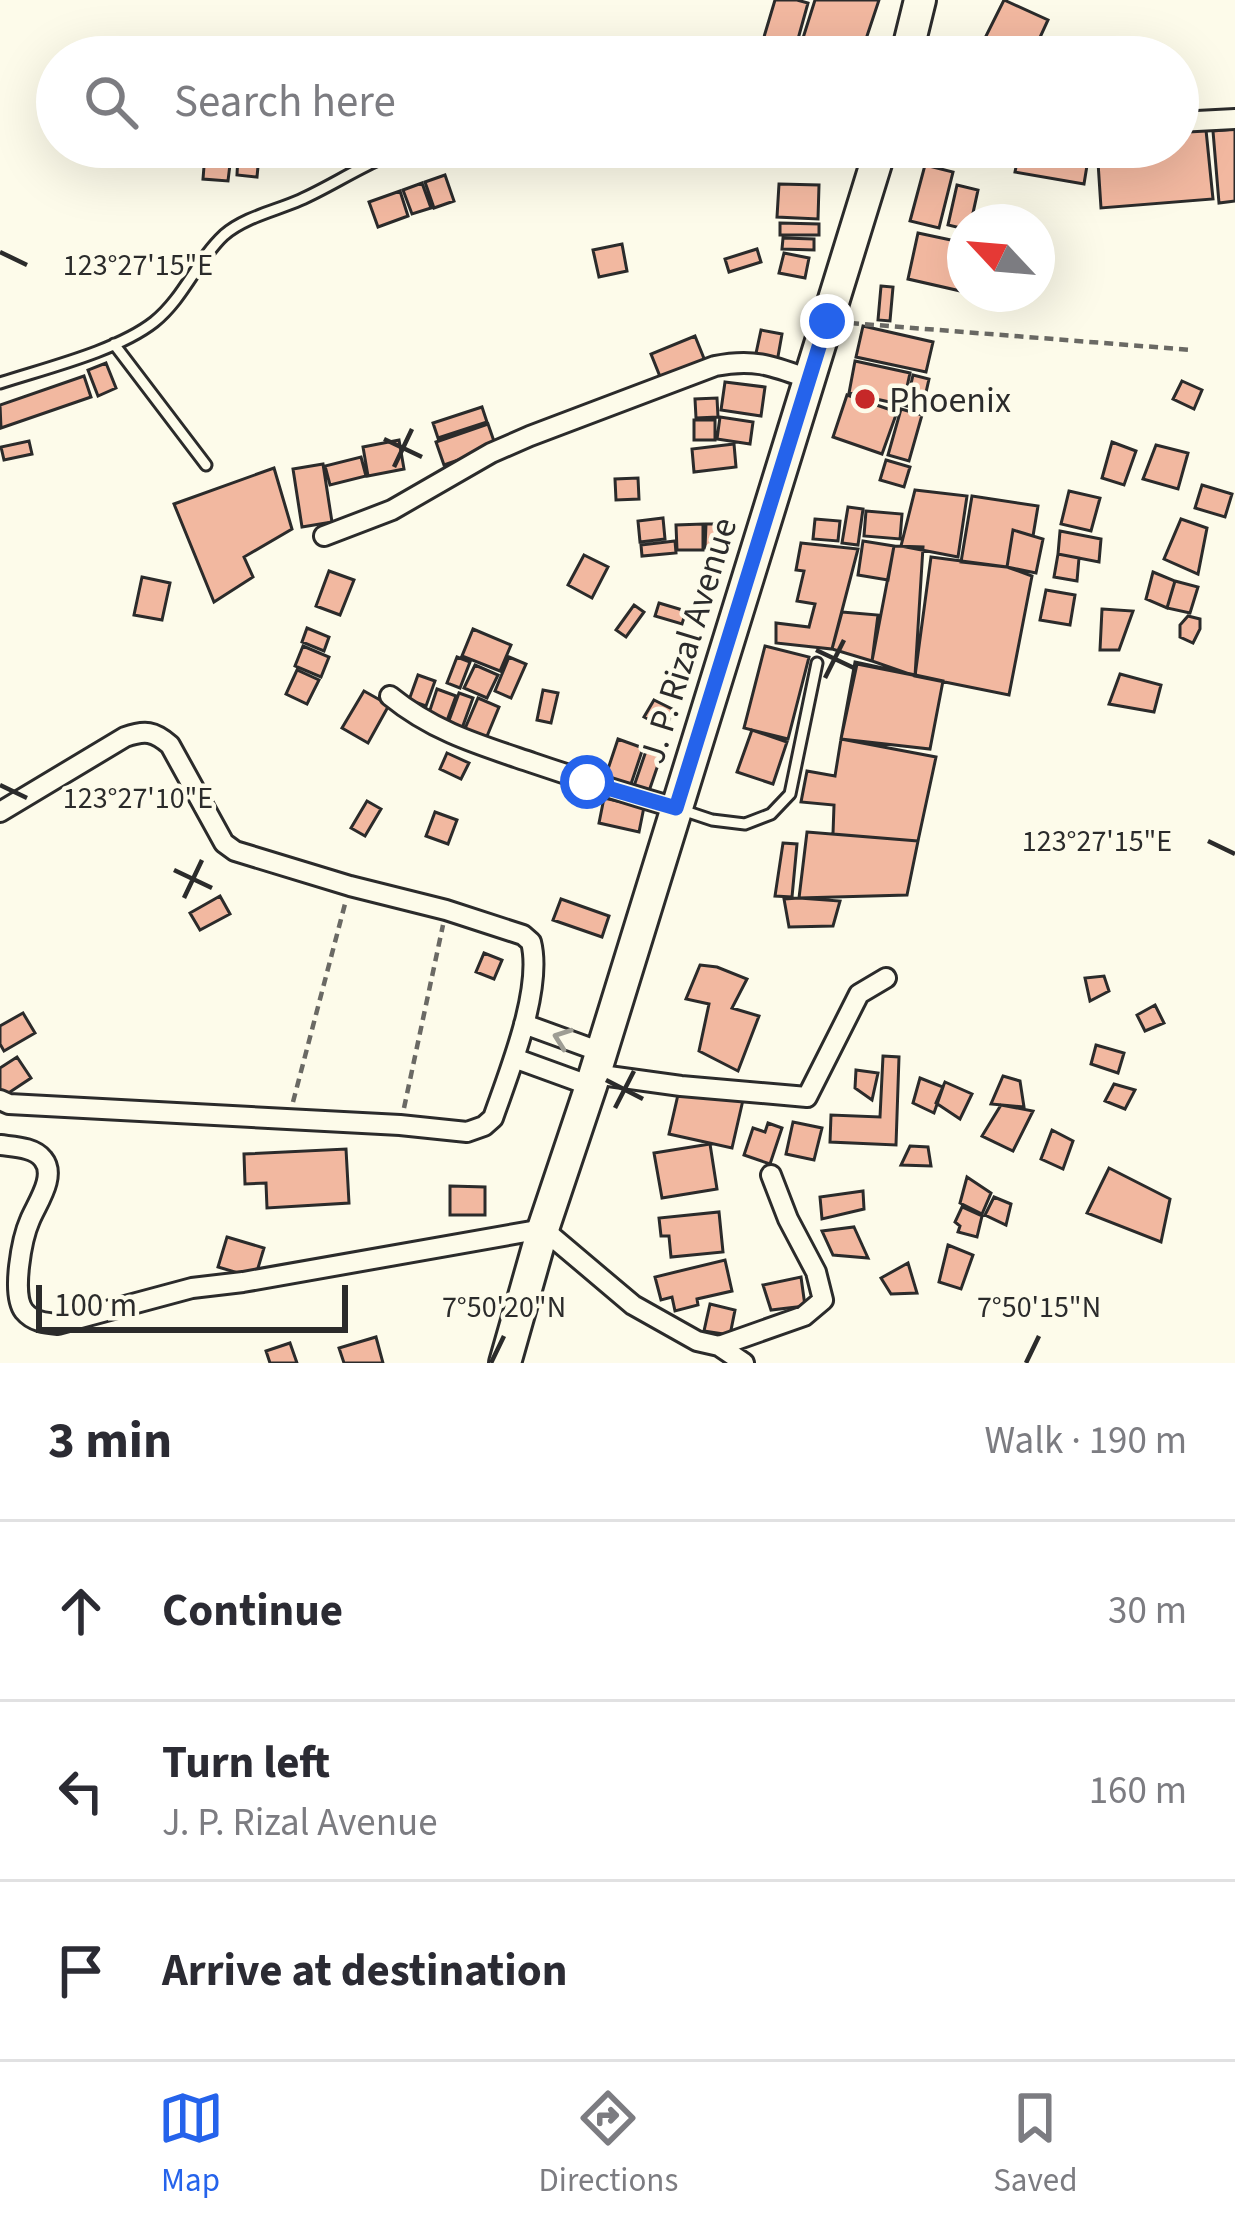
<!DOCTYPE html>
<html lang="en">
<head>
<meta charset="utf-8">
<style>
  body { margin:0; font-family:"Source Sans 3",sans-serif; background:#f7f7f7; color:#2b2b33 }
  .compass { position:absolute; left:947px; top:204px; width:108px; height:108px; border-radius:50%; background:#fff; box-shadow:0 12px 48px #0002; rotate:296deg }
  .scale { position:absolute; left:36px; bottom:30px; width:312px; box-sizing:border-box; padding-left:12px; border:6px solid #2b2b2b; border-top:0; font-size:33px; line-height:42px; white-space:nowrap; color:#2b2b2b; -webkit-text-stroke:9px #fdfbea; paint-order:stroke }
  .stop { position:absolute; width:36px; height:36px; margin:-27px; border:9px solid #2563eb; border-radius:50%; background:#fff }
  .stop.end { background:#2563eb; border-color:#fff; box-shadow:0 3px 12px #0008 }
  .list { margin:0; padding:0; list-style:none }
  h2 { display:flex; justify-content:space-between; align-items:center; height:156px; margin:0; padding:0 48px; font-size:51px }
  h2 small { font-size:39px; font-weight:400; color:#7c7c81 }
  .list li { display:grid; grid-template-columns:78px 1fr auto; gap:36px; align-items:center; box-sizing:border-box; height:180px; padding:0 48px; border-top:3px solid #e1e1e2 }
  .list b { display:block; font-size:45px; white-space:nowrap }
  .list p { margin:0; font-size:39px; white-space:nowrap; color:#7c7c81 }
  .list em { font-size:39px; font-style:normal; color:#7c7c81 }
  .icon { flex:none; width:66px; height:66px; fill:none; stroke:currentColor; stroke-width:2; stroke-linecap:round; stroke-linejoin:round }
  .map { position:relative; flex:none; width:1235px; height:1363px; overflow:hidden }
  .search { position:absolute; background:#fff; box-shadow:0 12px 48px #0002; left:36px; right:36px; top:36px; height:132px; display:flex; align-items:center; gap:30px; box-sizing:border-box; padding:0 42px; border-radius:66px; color:#7c7c81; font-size:45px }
  .sheet { height:696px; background:#fff }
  nav { display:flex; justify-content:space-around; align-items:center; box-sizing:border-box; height:168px; border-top:3px solid #e1e1e2; background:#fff; font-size:33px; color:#7c7c81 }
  nav a { display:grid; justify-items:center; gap:6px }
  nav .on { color:#2563eb }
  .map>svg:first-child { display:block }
  .building { fill:#f2b8a0; stroke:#2b2b2b; stroke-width:3 }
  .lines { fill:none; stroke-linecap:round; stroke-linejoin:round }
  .service-casing { stroke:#2b2b2b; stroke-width:15 }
  .minor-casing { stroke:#2b2b2b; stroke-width:24 }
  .primary-casing { stroke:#2b2b2b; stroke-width:36 }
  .path { stroke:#6a6964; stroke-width:4.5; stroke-dasharray:9 6; stroke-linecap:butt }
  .service { stroke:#fdfbea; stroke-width:9 }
  .minor { stroke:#fdfbea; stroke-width:18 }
  .primary { stroke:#fdfbea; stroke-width:30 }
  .oneway { stroke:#9e9d94 }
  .route { stroke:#2563eb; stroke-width:15 }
  .ticks { fill:none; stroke:#2b2b2b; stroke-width:4.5 }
  .poi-dot { fill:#c62828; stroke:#fdfbea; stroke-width:4.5 }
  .labels { text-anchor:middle; stroke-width:9; stroke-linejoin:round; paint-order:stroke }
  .poi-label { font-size:36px; fill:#2b2b2b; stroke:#fdfbea; text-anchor:start }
  .street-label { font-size:36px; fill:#2b2b2b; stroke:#fdfbea }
  .ticks-label { font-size:30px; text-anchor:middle; fill:#2b2b2b; stroke:#fdfbea; stroke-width:9; stroke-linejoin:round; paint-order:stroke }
</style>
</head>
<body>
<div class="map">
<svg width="1235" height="1363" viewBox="0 0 1235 1363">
  <rect width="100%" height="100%" fill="#fdfbea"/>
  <path class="building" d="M775,0h22l11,3 -15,54h-35z
    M815,0h64l-19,57h-63z
    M1004,0l44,20 -17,37 -45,-21z
    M1235,129v72l-16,2 -6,-72z
    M1206,130l7,69 -112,9 -4,-61h81v-15z
    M933,147h25l-4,19 -24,-5z
    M1020,147h70l-6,37 -69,-12z
    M205,154l26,2 -3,25 -25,-2z
    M238,155l21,1 -2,21 -20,-2z
    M925,165l28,7 -14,56 -29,-7z
    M445,175l9,26 -20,7 -9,-26z
    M422,183l9,25 -19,6 -9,-24z
    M779,184l40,1 -1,34 -41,-2z
    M957,185l21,5 -7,32h-6v7l-17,-4z
    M400,191l8,25 -30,11 -9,-25z
    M780,223l39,1v11h-39z
    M918,233l47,10v49l-57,-13z
    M783,238l31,1v11l-32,-1z
    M622,244l5,27 -28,6 -6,-27z
    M757,249l4,13 -32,10 -4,-13z
    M784,253l25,5 -4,20 -26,-5z
    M881,286l12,1 -3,34 -12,-1z
    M863,326l70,16 -7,30 -70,-15z
    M761,330l21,4 -5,28 -22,-4z
    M695,336l10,25 -44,18 -10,-25z
    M855,361l55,12 -7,32 -54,-12z
    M106,363l10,25 -18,8 -10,-26z
    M913,375l16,4 -7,31 -16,-4z
    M84,376l7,21 -90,31 -1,-23z
    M1182,381l20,9 -8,19 -21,-10z
    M725,382l40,5 -4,29 -40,-6z
    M847,395l50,17 -15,42 -49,-17z
    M717,398l1,19 -22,1 -1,-19z
    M482,407l5,15 -49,16 -5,-15z
    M901,409l21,6 -13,46 -21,-6z
    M720,417l33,5 -3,22 -33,-5z
    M694,420h21v20h-21z
    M488,424l8,23 -52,18 -8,-23z
    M399,440l5,29 -36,7 -5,-29z
    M29,441l3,13 -28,6 -3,-13z
    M1112,442l24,9 -12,34 -22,-7z
    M734,444l2,23 -42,5 -2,-23z
    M1156,445l32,8 -10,36 -35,-10z
    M361,457l5,19 -36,9 -5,-19z
    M886,460l24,7 -6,20 -24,-7z
    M323,464l9,58 -30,5 -9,-58z
    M274,468l18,61 -48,28 9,20 -39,25 -40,-98z
    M638,478l1,21 -23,1 -1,-21z
    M1202,485l30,9 -7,23 -30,-9z
    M915,490l52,6 -9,61 -57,-11z
    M1069,491l31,7 -9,33 -30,-7z
    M972,496l66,10 -5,30 -20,-6 -6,37 -46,-5z
    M848,507l15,2 -5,36 -16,-2z
    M866,511l36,3 -2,25 -36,-3z
    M663,518l2,21 -25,3 -2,-21z
    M815,519l25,2 -2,20 -25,-2z
    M1181,519l26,9 -9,46 -34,-15z
    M703,524v26h-26l-1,-25z
    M706,524h20v24h-21z
    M1013,530l30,9 -7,34 -29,-6z
    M1060,531l41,8 -2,23 -41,-8z
    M675,541l1,12 -34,3 -1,-11z
    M863,541l31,5 -6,34 -30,-5z
    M801,543l57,6 -26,100 -56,-6v-20l33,4 6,-23 -18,-3 7,-30 -8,-1z
    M894,546l29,1 -8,129 -43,-15z
    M1058,554l21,4 -2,23 -23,-4z
    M584,555l24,12 -16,31 -24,-13z
    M931,557l76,10 25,9 -23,119 -94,-19z
    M329,571l25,9 -14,35 -24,-9z
    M1153,572l22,9 -8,27 -21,-9z
    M142,577l28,6 -8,37 -28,-5z
    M1175,581l23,6 -8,26 -23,-5z
    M1046,590l29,5 -5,30 -30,-5z
    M659,603l27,8 -4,13 -27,-8z
    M634,605l10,7 -18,25 -10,-7z
    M1102,609l31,2 -14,39h-19z
    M842,612l36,3 -6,46 -40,-12z
    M1188,616l12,3v10l-7,14 -13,-6v-12z
    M307,628l22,9 -5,14 -22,-9z
    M473,629l38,16 -11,26 -38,-15z
    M303,646l26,11 -8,20 -26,-11z
    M765,646l44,11 -21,82 -44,-11z
    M457,657l13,5 -10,26 -13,-5z
    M509,657l17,7 -15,34 -16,-7z
    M855,662l88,19 -13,68 -89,-10z
    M857,664l86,17 -13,68 -89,-10z
    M475,665l23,10 -11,23 -23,-10z
    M297,670l22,10 -12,24 -21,-10z
    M1120,674l41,11 -7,27 -45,-8z
    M418,675l17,6 -9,25 -17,-6z
    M437,689l19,7 -11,30 -18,-7z
    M543,690l15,3 -7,30 -14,-3z
    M364,691l25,14 -21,38 -26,-15z
    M459,693l14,5 -12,33 -14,-5z
    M478,698l21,9 -14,34 -21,-10z
    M654,700l20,10 -9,18 -21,-11z
    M752,730l35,12 -14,42 -36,-12z
    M618,739l25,9 -14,42 -25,-9z
    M841,739l95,18 -18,84 -85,-7 1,-29 -33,-3 6,-31 28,5z
    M646,751l15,5 -13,38 -15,-5z
    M447,753l22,10 -8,16 -21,-10z
    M604,798l40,9 -5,25 -40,-9z
    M367,801l14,8 -16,27 -14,-8z
    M435,812l22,8 -9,24 -22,-8z
    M807,832l111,9 -11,54 -108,3z
    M783,843l14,1 -5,53 -17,-1z
    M220,896l10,18 -30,16 -10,-17z
    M799,898l41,3 -7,25 -44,1 -5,-28z
    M561,899l48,17 -7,21 -49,-17z
    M484,953l18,7 -8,19 -18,-7z
    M700,965l17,2 30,12 -15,29 27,8 -21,55 -39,-20 10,-47 -23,-5z
    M1104,976l5,15 -19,10 -5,-23z
    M1155,1005l9,18 -19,8 -8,-16z
    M23,1013l12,20 -31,18 -4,-7v-18z
    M1096,1045l28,8 -6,20 -27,-9z
    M883,1056l16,1 -3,88 -66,-3 1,-27 49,2z
    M17,1057l14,21 -27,18 -4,-6v-22z
    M856,1070l22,3 -6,27 -17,-12z
    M1003,1076l17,5 4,26 -33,-3z
    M920,1078l23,9 -9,26 -21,-10z
    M945,1082l27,12 -12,25 -24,-16z
    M1114,1084l21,6 -10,19 -20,-8z
    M680,1086l63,14 -11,48 -63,-14z
    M1001,1105l32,6 -20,40 -31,-15z
    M793,1122l29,6 -8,32 -28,-6z
    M768,1123l14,5 -12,36 -26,-9 9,-27 12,4z
    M1052,1130l21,11 -10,28 -22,-10z
    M710,1144l7,45 -55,9 -8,-45z
    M910,1146l18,1 3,19 -30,-1z
    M346,1149l3,54 -82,5 -1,-25 -21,1 -1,-30z
    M1109,1168l61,31 -9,43 -74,-29z
    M967,1177l24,16 -9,21 -22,-11z
    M450,1186l35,1v28h-35z
    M863,1191l1,18 -42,10 -2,-22z
    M994,1197l17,7 -5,21 -21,-10z
    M962,1207l20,9 -5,21 -19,-5 2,-6 -5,-4z
    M719,1212l4,40 -52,5 -2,-21h-8l-2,-18z
    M854,1227l14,31 -35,-3 -11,-24z
    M227,1237l37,11 -9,30 -37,-11z
    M948,1245l25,10 -12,34 -22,-7z
    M725,1260l7,31 -35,8 1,6 -23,6 -3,-14 -11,3 -6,-23z
    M908,1263l9,30 -26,1 -10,-16z
    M801,1277l4,29 -34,4 -8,-25z
    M710,1304l25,6 -5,25 -26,-4z
    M376,1337l7,26h-39l-5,-15z
    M290,1343l7,20h-27l-4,-12z"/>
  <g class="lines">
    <defs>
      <path id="service" d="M502,147c52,11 100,21 150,0
        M114,344l92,121
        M0,383c46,-15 117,-32 154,-61 30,-24 43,-62 70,-87 21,-18 51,-24 76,-35 39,-17 75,-45 118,-53
        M682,810l30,10 33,4 26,-10 19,-20 27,-131"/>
      <path id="minor" d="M1178,122l57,-3
        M324,536l68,-26 99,-57 39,-17 185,-70c39,-8 58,0 94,13
        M390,696c44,36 90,49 143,67 47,16 95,31 143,45
        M0,812l125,-75c20,-7 29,-6 45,8l54,98 11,8 115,35 96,24 77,25 8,7c12,47 -22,130 -38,176l-9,8 -17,6 -67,-7 -391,-21 -9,-4
        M524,1024l77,28
        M514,1058l77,28
        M594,1074l87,12 126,11 52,-103 27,-16
        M0,1145c14,2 34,2 43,14 14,17 -6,44 -13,61 -8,18 -19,74 -6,91 9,11 22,12 34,13l134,-36 51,-6 300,-53 90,76 64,36 22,5 25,17
        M719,1346l85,-30 19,-16 -7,-28 -28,-53 -17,-44"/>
      <path id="primary" d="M906,57l14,-57
        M505,1363l38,-134 48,-143 290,-939"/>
    </defs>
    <use href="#service" class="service-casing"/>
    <use href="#minor" class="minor-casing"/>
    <use href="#primary" class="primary-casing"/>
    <path class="path" d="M850,323l342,27
      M293,1102l52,-198
      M404,1108l39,-183"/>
    <use href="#service" class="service"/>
    <use href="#minor" class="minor"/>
    <use href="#primary" class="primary"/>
  </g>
  <defs><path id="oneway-chevron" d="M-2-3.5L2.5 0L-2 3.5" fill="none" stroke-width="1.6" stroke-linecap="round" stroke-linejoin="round" transform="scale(3)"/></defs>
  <use class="oneway" href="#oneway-chevron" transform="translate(562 1038) rotate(-160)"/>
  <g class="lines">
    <path class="route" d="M587,782l89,26 151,-487"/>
  </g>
  <path class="ticks" d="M0,252l27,13M384,439l38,18M394,467l18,-38M816,650l38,18M825,678l19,-38M0,785l27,13M1208,841l27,13M174,870l38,18M184,898l18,-38M606,1080l37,19M615,1108l19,-37M491,1363l13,-27M1026,1363l13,-27"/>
  <circle class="poi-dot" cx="865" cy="399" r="12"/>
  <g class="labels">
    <g class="poi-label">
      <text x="889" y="412">Phoenix</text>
    </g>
    <g class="street-label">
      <text transform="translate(687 640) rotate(-73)" y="13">J. P. Rizal Avenue</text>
    </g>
  </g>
  <g class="ticks-label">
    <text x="138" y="275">123°27'15"E</text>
    <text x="138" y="808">123°27'10"E</text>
    <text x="1097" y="851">123°27'15"E</text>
    <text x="504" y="1317">7°50'20"N</text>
    <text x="1039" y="1317">7°50'15"N</text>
  </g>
</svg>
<svg class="compass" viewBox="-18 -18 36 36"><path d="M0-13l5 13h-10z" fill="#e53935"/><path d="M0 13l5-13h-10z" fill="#7c7c81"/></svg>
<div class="scale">100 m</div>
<div class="stop" style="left:587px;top:782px"></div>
<div class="stop end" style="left:827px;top:321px"></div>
<div class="search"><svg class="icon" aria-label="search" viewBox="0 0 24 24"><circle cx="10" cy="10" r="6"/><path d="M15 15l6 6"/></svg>Search here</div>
</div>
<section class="sheet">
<h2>3 min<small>Walk · 190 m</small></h2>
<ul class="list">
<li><svg class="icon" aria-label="ahead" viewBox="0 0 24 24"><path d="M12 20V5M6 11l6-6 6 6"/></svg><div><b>Continue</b></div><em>30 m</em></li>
<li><svg class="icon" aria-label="left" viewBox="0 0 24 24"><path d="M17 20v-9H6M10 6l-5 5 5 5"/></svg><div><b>Turn left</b><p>J. P. Rizal Avenue</p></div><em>160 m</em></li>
<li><svg class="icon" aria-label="arrive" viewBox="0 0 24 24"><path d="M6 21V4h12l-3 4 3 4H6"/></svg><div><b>Arrive at destination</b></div></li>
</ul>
</section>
<nav>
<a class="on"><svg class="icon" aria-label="map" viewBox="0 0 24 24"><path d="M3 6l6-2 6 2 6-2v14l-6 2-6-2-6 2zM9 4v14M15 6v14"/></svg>Map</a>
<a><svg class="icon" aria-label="directions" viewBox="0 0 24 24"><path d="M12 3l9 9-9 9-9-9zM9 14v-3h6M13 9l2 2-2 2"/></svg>Directions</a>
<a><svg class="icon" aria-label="saved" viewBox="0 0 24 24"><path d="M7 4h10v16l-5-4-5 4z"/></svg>Saved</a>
</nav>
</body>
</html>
